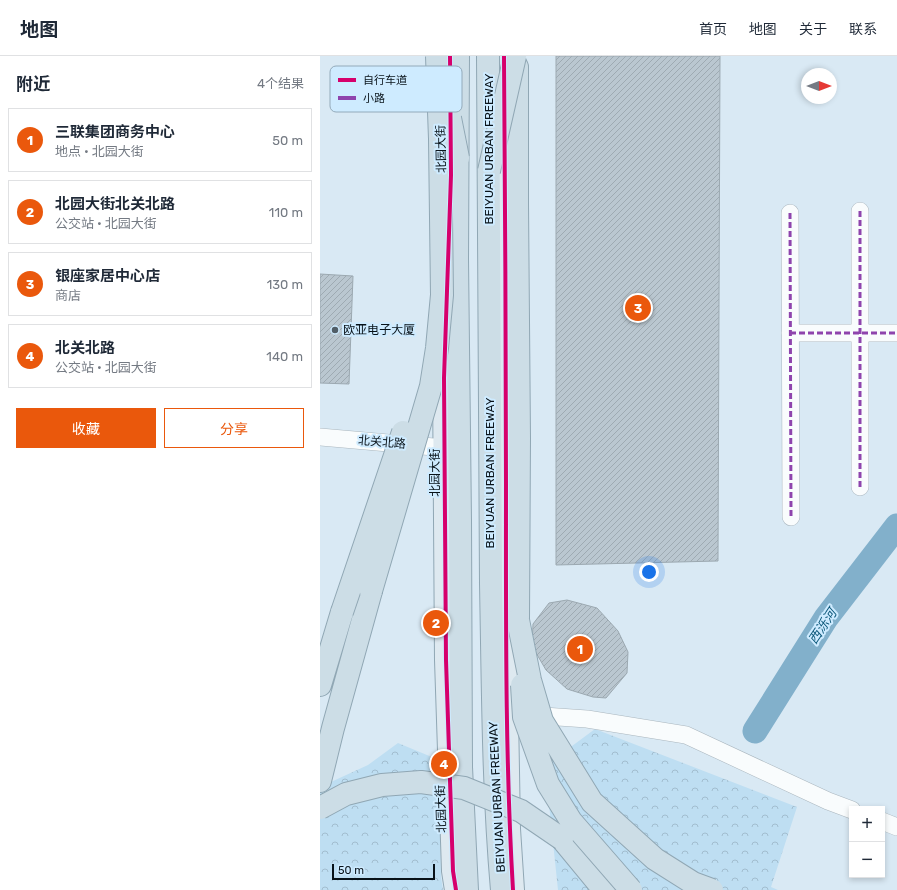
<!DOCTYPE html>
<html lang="zh">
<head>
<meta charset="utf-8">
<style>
  body { margin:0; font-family:Rubik,"Noto Sans SC",sans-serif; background:#f6f6f7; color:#1f2937 }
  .controls { position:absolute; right:12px; bottom:12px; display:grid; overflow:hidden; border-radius:0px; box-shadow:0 2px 6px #0003 }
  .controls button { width:36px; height:36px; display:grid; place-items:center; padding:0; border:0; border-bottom:1px solid #e0e1e3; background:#fff; color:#1f2937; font:20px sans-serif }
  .compass { position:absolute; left:481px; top:12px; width:36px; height:36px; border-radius:50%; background:#fff; box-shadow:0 2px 6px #0003; rotate:90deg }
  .scale { position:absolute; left:12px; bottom:10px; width:103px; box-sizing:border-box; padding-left:4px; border:2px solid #081219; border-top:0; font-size:11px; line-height:14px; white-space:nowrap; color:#081219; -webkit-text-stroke:3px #ceebff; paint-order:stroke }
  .you { position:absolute; left:329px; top:516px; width:14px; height:14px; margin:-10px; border:3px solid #fff; border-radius:50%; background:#1a73e8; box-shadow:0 0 0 6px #1a73e833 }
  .badge { display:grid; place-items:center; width:26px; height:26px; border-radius:50%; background:#ea580c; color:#fff; font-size:13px; font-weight:700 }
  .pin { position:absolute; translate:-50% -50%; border:2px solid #fff; box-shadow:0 1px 4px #0006 }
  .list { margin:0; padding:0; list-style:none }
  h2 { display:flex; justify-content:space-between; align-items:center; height:52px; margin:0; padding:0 16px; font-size:17px }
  h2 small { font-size:13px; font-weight:400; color:#747a83 }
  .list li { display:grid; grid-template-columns:26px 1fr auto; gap:12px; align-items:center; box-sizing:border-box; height:64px; margin:0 8px 8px; padding:0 8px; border:1px solid #e0e1e3; border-radius:0px }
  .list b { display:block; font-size:15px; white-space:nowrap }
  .list p { margin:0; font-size:13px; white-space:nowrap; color:#747a83 }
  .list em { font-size:13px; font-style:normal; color:#747a83 }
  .actions { display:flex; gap:8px; padding:12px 16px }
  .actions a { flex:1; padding:9px 0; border:1px solid #ea580c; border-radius:0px; text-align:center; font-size:14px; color:#ea580c }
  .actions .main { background:#ea580c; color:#fff }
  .map { position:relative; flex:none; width:577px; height:834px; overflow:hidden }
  header { display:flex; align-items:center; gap:24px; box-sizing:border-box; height:56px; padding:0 20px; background:#fff; border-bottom:1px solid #e0e1e3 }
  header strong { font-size:19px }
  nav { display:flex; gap:22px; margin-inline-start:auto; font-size:14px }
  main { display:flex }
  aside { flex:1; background:#fff }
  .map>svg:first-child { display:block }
  .park { fill:url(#park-crowns) }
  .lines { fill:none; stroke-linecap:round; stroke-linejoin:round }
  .river { stroke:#82b0cb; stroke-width:25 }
  .building { fill:url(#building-hatch); stroke:#9ca9b1 }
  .minor-casing { stroke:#aab6be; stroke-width:18 }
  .major-casing { stroke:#90a7b4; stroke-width:24 }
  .highway-casing { stroke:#90a7b4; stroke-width:24 }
  .minor { stroke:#f9fcfd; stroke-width:17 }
  .major { stroke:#dee9f0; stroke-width:22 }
  .highway { stroke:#ccdde6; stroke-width:22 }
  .highway-bridge-casing { stroke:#90a7b4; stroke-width:24; stroke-linecap:butt }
  .highway-bridge { stroke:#ccdde6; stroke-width:22 }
  .quiet { stroke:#8e44ad; stroke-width:3; stroke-dasharray:6 3; stroke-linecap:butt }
  .cycleway-casing { stroke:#ceebff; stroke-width:6 }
  .cycleway { stroke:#d6006c; stroke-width:4 }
  .poi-dot { fill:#515d66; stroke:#ceebff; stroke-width:1.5 }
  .labels { text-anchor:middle; stroke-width:4; stroke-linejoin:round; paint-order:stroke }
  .street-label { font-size:12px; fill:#081219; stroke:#ceebff }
  .poi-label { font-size:12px; fill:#081219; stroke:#ceebff; text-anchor:start }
  .water-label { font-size:13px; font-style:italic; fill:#0a5679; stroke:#ceebff }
  .key { fill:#ceebff; stroke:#93aaba; stroke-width:1 }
  .key-label { font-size:11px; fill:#081219 }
</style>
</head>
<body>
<header>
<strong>地图</strong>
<nav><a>首页</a><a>地图</a><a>关于</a><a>联系</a></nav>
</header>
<main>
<aside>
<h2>附近<small>4个结果</small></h2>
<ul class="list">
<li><span class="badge">1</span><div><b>三联集团商务中心</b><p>地点 · 北园大街</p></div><em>50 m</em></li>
<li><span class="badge">2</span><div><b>北园大街北关北路</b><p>公交站 · 北园大街</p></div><em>110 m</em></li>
<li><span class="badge">3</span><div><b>银座家居中心店</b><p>商店</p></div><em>130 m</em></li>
<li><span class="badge">4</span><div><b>北关北路</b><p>公交站 · 北园大街</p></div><em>140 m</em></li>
</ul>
<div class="actions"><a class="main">收藏</a><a>分享</a></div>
</aside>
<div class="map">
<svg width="577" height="834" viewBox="0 0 577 834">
  <defs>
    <pattern id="park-crowns" width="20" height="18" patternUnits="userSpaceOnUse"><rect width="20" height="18" fill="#bedef2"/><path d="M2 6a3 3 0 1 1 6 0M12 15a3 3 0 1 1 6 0" fill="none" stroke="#a2bdcf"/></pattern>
    <pattern id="building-hatch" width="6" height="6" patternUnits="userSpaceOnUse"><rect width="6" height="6" fill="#bac7d0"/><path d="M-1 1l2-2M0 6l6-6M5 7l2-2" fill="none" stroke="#9eaab2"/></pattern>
  </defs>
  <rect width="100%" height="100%" fill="#d9e9f4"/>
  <path class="park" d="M275,673l202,78 -26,80 7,3h-220l-13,-124z
    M78,687l41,17 2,117 2,13h-123v-103l48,-22z"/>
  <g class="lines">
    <path class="river" d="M435,675l71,-113 71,-92"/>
  </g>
  <path class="building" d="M236,0h164l-2,505 -162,4z
    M0,218l33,2 -4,108 -29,-1z
    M247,544l30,8 21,23 10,21 -1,21 -21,25 -13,-1 -26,-8 -21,-19 -14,-24 1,-22 16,-21z"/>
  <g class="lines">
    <defs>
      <path id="minor" d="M470,157l1,304
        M470,277h107
        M0,381l125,11
        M540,431v-276
        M209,659l58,4 99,16 142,66 24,9
        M562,765l15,6"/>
      <path id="major" d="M185,65l1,535 3,173 4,61
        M125,287l-1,35 2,282 7,211 3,19"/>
      <path id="highway" d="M138,0l-1,203 3,261 1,247 6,123
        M168,0c2,176 1,352 3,528 2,102 2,204 11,306
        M197,11v137l2,234 -1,182
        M0,629l22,-73
        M0,725l13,-53 38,-137
        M242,783l42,51"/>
    </defs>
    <use href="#minor" class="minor-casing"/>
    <use href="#major" class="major-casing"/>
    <use href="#highway" class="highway-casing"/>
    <use href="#minor" class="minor"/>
    <use href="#major" class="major"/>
    <use href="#highway" class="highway"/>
    <defs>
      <path id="highway-bridge" d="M130,62l8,40
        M169,115l26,-115
        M51,535l60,-205 6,-38 5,-53 -2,-156 -3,-83
        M22,556l61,-180
        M198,564l12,60 12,41 50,81 63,57 38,24 19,7
        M202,629l2,32 24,67 23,37 60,69
        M0,752l26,-14 36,-9 39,-3 43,6 57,23 41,28"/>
    </defs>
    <use href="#highway-bridge" class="highway-bridge-casing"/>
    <use href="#highway-bridge" class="highway-bridge"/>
    <path class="quiet" d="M470,157l1,304
      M470,277h107
      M540,431v-276"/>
    <defs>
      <path id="cycleway" d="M130,0l1,119 -7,203 2,282 7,211 3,19
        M184,0c1,143 2,285 2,428 0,135 -1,271 7,406"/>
    </defs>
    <use href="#cycleway" class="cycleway-casing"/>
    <use href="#cycleway" class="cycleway"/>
  </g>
  <circle class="poi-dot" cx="15" cy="274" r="4"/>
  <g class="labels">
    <g class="street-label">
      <text transform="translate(121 93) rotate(-91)" y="4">北园大街</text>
      <text transform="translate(169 93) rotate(-90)" y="4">BEIYUAN URBAN FREEWAY</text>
      <text transform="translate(62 386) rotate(5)" y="4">北关北路</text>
      <text transform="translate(115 417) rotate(-90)" y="4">北园大街</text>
      <text transform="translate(170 417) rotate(-90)" y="4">BEIYUAN URBAN FREEWAY</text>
      <text transform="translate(177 741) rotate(-93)" y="4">BEIYUAN URBAN FREEWAY</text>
      <text transform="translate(121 753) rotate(-92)" y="4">北园大街</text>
    </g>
    <g class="poi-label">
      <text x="23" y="278">欧亚电子大厦</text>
    </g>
    <g class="water-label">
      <text transform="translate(502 570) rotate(-56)" y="5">西泺河</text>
    </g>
  </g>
  <rect x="10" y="10" width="132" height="46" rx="6" class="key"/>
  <rect x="18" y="22" width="18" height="4" fill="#d6006c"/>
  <rect x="18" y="40" width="18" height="4" fill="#8e44ad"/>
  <g class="key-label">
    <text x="43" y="28">自行车道</text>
    <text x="43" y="46">小路</text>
  </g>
</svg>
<div class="controls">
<button>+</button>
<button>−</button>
</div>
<svg class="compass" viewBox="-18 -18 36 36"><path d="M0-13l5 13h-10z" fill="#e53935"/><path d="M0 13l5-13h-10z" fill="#747a83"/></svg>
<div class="scale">50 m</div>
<div class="you"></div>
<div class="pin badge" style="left:260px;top:593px">1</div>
<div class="pin badge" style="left:116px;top:567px">2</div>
<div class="pin badge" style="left:318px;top:252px">3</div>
<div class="pin badge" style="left:124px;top:708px">4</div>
</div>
</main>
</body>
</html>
